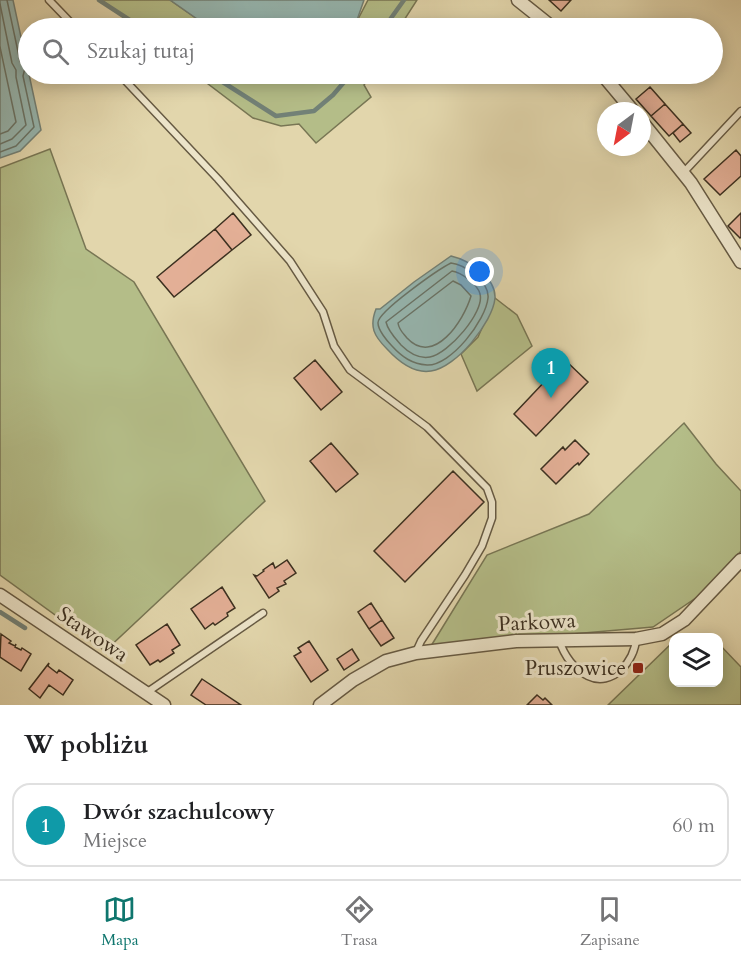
<!DOCTYPE html>
<html lang="pl">
<head>
<meta charset="utf-8">
<style>
  body { margin:0; font-family:Cardo,serif; background:#f2f2f2; color:#202124 }
  .controls { position:absolute; right:18px; bottom:18px; display:grid; overflow:hidden; border-radius:12px; box-shadow:0 3px 15px #0003 }
  .controls button { width:54px; height:54px; display:grid; place-items:center; padding:0; border:0; border-bottom:2px solid #e0e0e0; background:#fff; color:#202124; font:30px sans-serif }
  .compass { position:absolute; left:597px; top:102px; width:54px; height:54px; border-radius:50%; background:#fff; box-shadow:0 3px 15px #0003; rotate:212deg }
  .you { position:absolute; left:480px; top:272px; width:21px; height:21px; margin:-15px; border:4px solid #fff; border-radius:50%; background:#1a73e8; box-shadow:0 0 0 9px #1a73e833 }
  .badge { display:grid; place-items:center; width:39px; height:39px; border-radius:50%; background:#0f766e; color:#fff; font-size:20px; font-weight:700 }
  .pin { position:absolute; translate:-50% -50px; filter:drop-shadow(0 2px 3px #0008) }
  .pin::after { content:''; position:absolute; top:32px; width:21px; height:18px; background:inherit; clip-path:polygon(0 0,100% 0,50% 100%) }
  .list { margin:0; padding:0; list-style:none }
  h2 { display:flex; justify-content:space-between; align-items:center; height:78px; margin:0; padding:0 24px; font-size:26px }
  h2 small { font-size:20px; font-weight:400; color:#757577 }
  .list li { display:grid; grid-template-columns:39px 1fr auto; gap:18px; align-items:center; box-sizing:border-box; height:84px; margin:0 12px 12px; padding:0 12px; border:2px solid #e0e0e0; border-radius:18px }
  .list b { display:block; font-size:22px; white-space:nowrap }
  .list p { margin:0; font-size:20px; white-space:nowrap; color:#757577 }
  .list em { font-size:20px; font-style:normal; color:#757577 }
  .icon { flex:none; width:33px; height:33px; fill:none; stroke:currentColor; stroke-width:2; stroke-linecap:round; stroke-linejoin:round }
  .map { position:relative; flex:none; width:741px; height:705px; overflow:hidden }
  .search { position:absolute; background:#fff; box-shadow:0 3px 15px #0003; left:18px; right:18px; top:18px; height:66px; display:flex; align-items:center; gap:15px; box-sizing:border-box; padding:0 21px; border-radius:33px; color:#757577; font-size:22px }
  .sheet { height:174px; background:#fff }
  nav { display:flex; justify-content:space-around; align-items:center; box-sizing:border-box; height:84px; border-top:2px solid #e0e0e0; background:#fff; font-size:16px; color:#757577 }
  nav a { display:grid; justify-items:center; gap:3px }
  nav .on { color:#0f766e }
  .map>svg:first-child { display:block }
  .green { fill:#b4bd88; stroke:#787654; stroke-width:1.5 }
  .water { fill:#96b7b1; stroke:#728177; stroke-width:1.5 }
  .lines { fill:none; stroke-linecap:round; stroke-linejoin:round }
  .shore { stroke:#697468; stroke-width:1.5 }
  .stream { stroke:#728177; stroke-width:4.5 }
  .building { fill:#e3af96; stroke:#3c3020; stroke-width:1.5 }
  .lane-casing { stroke:#665a43; stroke-width:9 }
  .street-casing { stroke:#665a43; stroke-width:15 }
  .lane { stroke:#ece4c9; stroke-width:6 }
  .street { stroke:#ece4c9; stroke-width:12 }
  .poi-dot { fill:#8f2418; stroke:#ece4c9; stroke-width:2 }
  .labels { text-anchor:middle; stroke-width:6; stroke-linejoin:round; paint-order:stroke }
  .street-label { font-size:21px; fill:#3c3020; stroke:#ece4c9 }
  .poi-label { font-size:21px; fill:#3c3020; stroke:#ece4c9; text-anchor:end }
</style>
</head>
<body>
<div class="map">
<svg width="741" height="705" viewBox="0 0 741 705">
  <rect width="100%" height="100%" fill="#e2d6ac"/>
  <filter id="stains"><feTurbulence type="fractalNoise" baseFrequency=".00333" numOctaves="4"/><feColorMatrix values="0 0 0 0 .2 0 0 0 0 .09 0 0 0 0 .02 0 0 0 .5 -.17"/></filter>
  <radialGradient id="worn" r=".72"><stop offset=".6" stop-color="#630" stop-opacity="0"/><stop offset="1" stop-color="#630" stop-opacity=".3"/></radialGradient>
  <path class="green" d="M98,0h72l40,28h-73l-32,-25z
    M368,0h49l-18,28h-52l9,-5z
    M195,74h72l10,8 19,1 15,-9h60l-7,11 7,12 -55,46 -17,-19 -18,2 -28,-8z
    M50,149l36,100 48,33 131,219 -160,150 -105,-76v-407z
    M495,298l22,17 15,31 -55,45 -16,-37 17,-17z
    M684,423l32,41 25,27v60l-32,38 -56,38 -222,19 56,-91 102,-41z
    M673,642l1,40h44l1,-38 22,23v38h-133z"/>
  <path class="water" d="M0,0h13l28,130 -21,21 -20,7z
    M170,0h194l-8,23 -9,5h-137z
    M451,256c17,4 45,21 44,42 -2,24 -39,70 -64,73 -18,3 -33,-10 -44,-22 -13,-13 -18,-22 -11,-40h4l34,-27z"/>
  <g class="lines">
    <path class="shore" d="M0,4l12,59 4,7v7l10,48 -14,14 -12,5
      M0,47l16,75 -8,9 -8,3
      M0,152l16,-6 18,-19 -11,-51 2,-8 -5,-7 -13,-61
      M451,263c10,1 17,6 24,12 6,5 14,14 13,23 -2,22 -37,68 -61,67 -15,-1 -25,-8 -35,-19 -5,-5 -14,-16 -14,-23 -1,-11 61,-54 73,-60z
      M452,271c6,1 11,4 16,8 5,4 11,9 12,15 5,18 -32,60 -50,63 -11,2 -22,-5 -29,-12 -6,-7 -13,-14 -15,-23z
      M453,281l8,4 10,11c-7,24 -37,71 -64,42 -4,-5 -8,-8 -9,-15z"/>
    <path class="stream" d="M99,0l43,28
      M384,28l20,-28
      M210,74l66,42 38,-5 19,-16 18,-21
      M0,612l25,16"/>
  </g>
  <path class="building" d="M549,0h22l-10,11z
    M650,87l15,17 -14,12 -15,-17z
    M665,104l18,20 -14,12 -18,-20z
    M683,124l8,9 -11,9 -7,-9z
    M736,150l5,6v20l-21,19 -16,-16z
    M233,213l18,22 -19,15 -17,-21z
    M741,213v24l-1,1 -12,-12z
    M215,229l17,21 -58,47 -17,-20z
    M315,360l27,32 -21,18 -27,-32z
    M565,360l23,22 -52,54 -22,-22z
    M575,440l14,14 -10,11 -1,-2 -4,3 -18,18 -15,-15 22,-22 2,3z
    M331,443l27,31 -22,18 -26,-31z
    M453,471l31,31 -79,80 -31,-31z
    M287,560l9,13 -12,8 2,3 -9,4 2,3 -10,7 -15,-23 3,1 7,-5 -1,-1 10,-7 2,5z
    M222,587l13,21 -8,5 1,3 -13,9 -2,-2 -8,6 -14,-20z
    M371,603l11,17 -13,9 -11,-17z
    M382,620l12,18 -13,8 -12,-17z
    M167,624l13,21 -8,5 2,3 -14,9 -2,-2 -8,5 -14,-20z
    M1,634l10,7 -2,2 6,3 1,-2 -1,3 6,3 1,-2 9,6 -10,17 -21,-14z
    M309,641l19,29 -17,12 -17,-26 7,-4 -3,-4z
    M352,649l7,11 -15,10 -7,-11z
    M49,663l-1,3 9,7 2,-3 14,10 -10,15 -14,-10 -9,13 -11,-9z
    M202,679l39,26h-35l-15,-10z
    M537,695l6,5 2,-2 7,7h-25z"/>
  <g class="lines">
    <defs>
      <path id="lane" d="M49,0l27,28
        M119,74l99,105 72,82 33,51 11,34 16,24 77,57 60,61 5,14v16l-10,28 -17,29 -44,66 -5,11
        M683,173l58,-62
        M559,640c5,15 13,28 29,36 24,12 47,-15 48,-37
        M146,693l117,-80"/>
      <path id="street" d="M518,0l35,28
        M602,74l31,37
        M642,122l49,61 50,79
        M0,595l164,110
        M320,705l33,-25 33,-19 30,-8 100,-12 120,-2 26,-5 22,-14 57,-60"/>
    </defs>
    <use href="#lane" class="lane-casing"/>
    <use href="#street" class="street-casing"/>
    <use href="#lane" class="lane"/>
    <use href="#street" class="street"/>
  </g>
  <rect class="poi-dot" x="632" y="662" width="12" height="12" rx="3"/>
  <g class="labels">
    <g class="street-label">
      <text transform="translate(537 622) rotate(-3)" y="7">Parkowa</text>
      <text transform="translate(93 634) rotate(34)" y="7">Stawowa</text>
    </g>
    <g class="poi-label">
      <text x="626" y="675">Pruszowice</text>
    </g>
  </g>
  <rect width="100%" height="100%" filter="url(#stains)"/>
  <rect width="100%" height="100%" fill="url(#worn)"/>
</svg>
<div class="controls">
<button><svg class="icon" aria-label="layers" viewBox="0 0 24 24"><path d="M12 4l9 5-9 5-9-5zM3 14l9 5 9-5"/></svg></button>
</div>
<svg class="compass" viewBox="-18 -18 36 36"><path d="M0-13l5 13h-10z" fill="#e53935"/><path d="M0 13l5-13h-10z" fill="#757577"/></svg>
<div class="you"></div>
<div class="pin badge" style="left:551px;top:398px;background:#0f9aa8">1</div>
<div class="search"><svg class="icon" aria-label="search" viewBox="0 0 24 24"><circle cx="10" cy="10" r="6"/><path d="M15 15l6 6"/></svg>Szukaj tutaj</div>
</div>
<section class="sheet">
<h2>W pobliżu<small></small></h2>
<ul class="list">
<li><span class="badge" style="background:#0f9aa8">1</span><div><b>Dwór szachulcowy</b><p>Miejsce</p></div><em>60 m</em></li>
</ul>
</section>
<nav>
<a class="on"><svg class="icon" aria-label="map" viewBox="0 0 24 24"><path d="M3 6l6-2 6 2 6-2v14l-6 2-6-2-6 2zM9 4v14M15 6v14"/></svg>Mapa</a>
<a><svg class="icon" aria-label="directions" viewBox="0 0 24 24"><path d="M12 3l9 9-9 9-9-9zM9 14v-3h6M13 9l2 2-2 2"/></svg>Trasa</a>
<a><svg class="icon" aria-label="saved" viewBox="0 0 24 24"><path d="M7 4h10v16l-5-4-5 4z"/></svg>Zapisane</a>
</nav>
</body>
</html>
